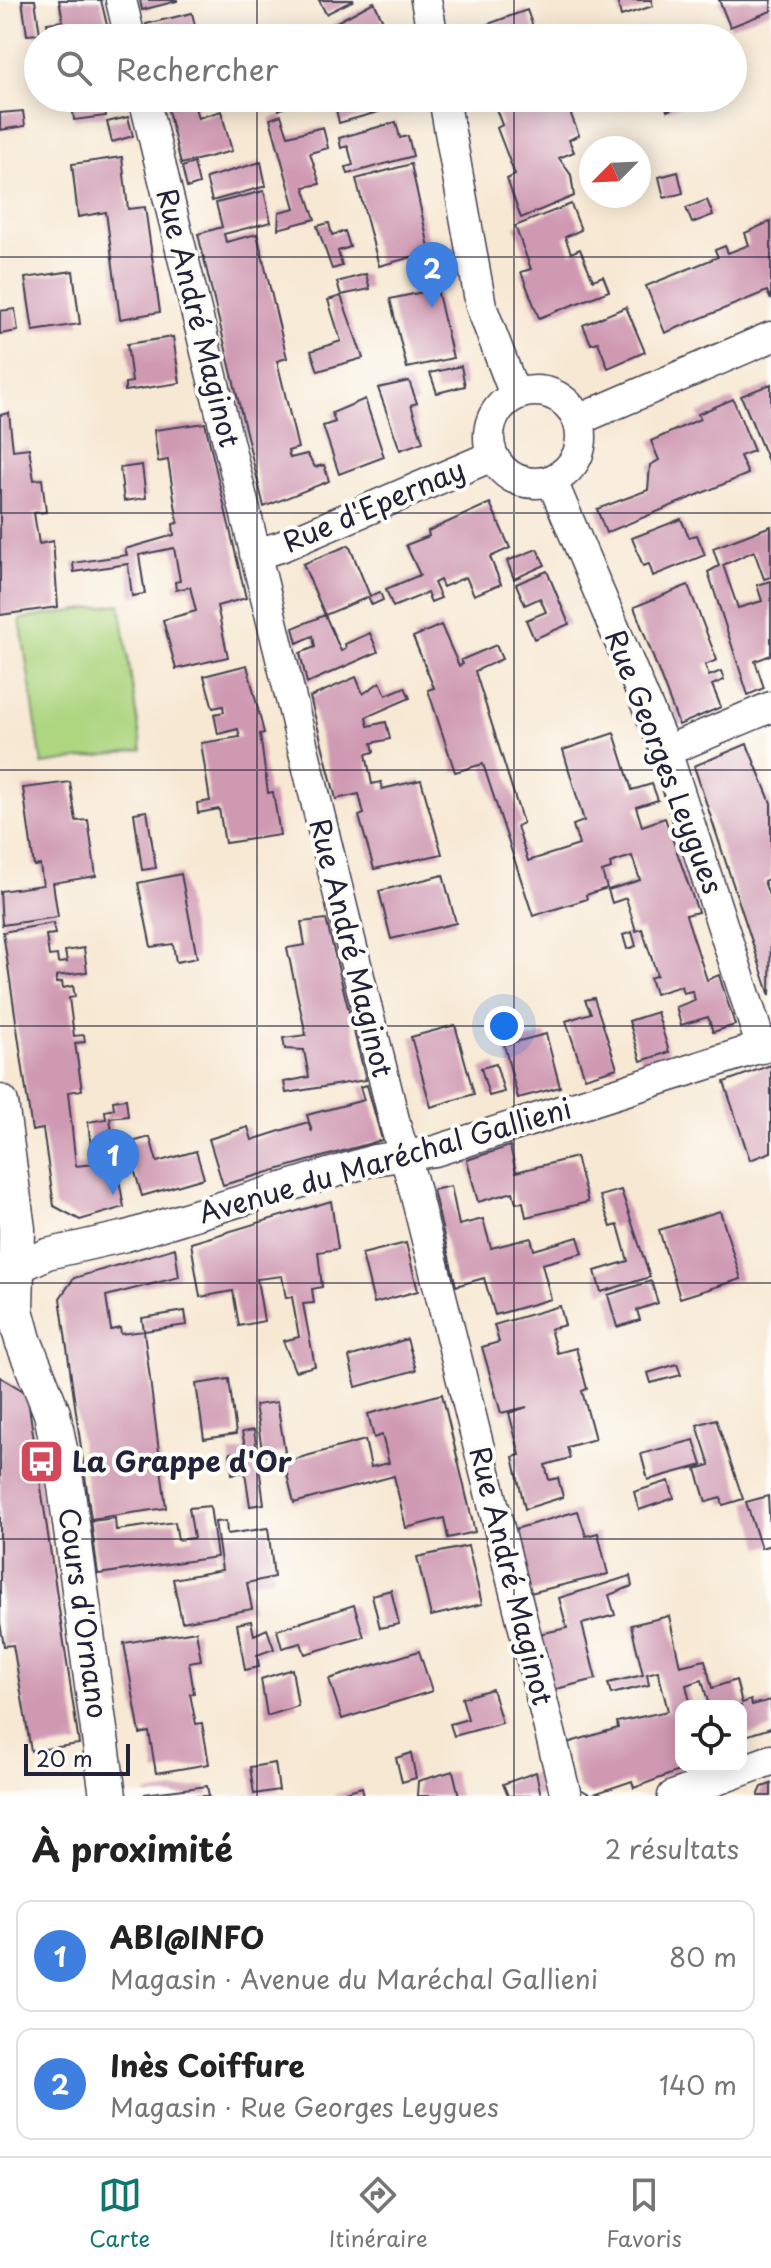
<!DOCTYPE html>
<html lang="fr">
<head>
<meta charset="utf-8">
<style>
  body { margin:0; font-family:"Playpen Sans",sans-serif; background:#f2f2f2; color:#222 }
  .controls { position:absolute; right:24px; bottom:24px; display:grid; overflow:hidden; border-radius:16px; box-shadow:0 4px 20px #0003 }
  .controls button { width:72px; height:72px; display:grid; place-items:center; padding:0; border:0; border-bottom:2px solid #e0e0e0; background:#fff; color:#222; font:40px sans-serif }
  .compass { position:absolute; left:579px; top:136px; width:72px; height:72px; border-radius:50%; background:#fff; box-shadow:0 4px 20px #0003; rotate:246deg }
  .scale { position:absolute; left:24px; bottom:20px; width:106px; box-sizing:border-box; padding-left:8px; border:4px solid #22223b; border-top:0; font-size:22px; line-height:28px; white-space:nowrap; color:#22223b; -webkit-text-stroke:6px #fdfcf7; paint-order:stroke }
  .you { position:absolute; left:504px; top:1026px; width:28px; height:28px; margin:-20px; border:6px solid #fff; border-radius:50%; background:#1a73e8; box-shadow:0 0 0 12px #1a73e833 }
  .badge { display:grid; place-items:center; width:52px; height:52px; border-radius:50%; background:#0f766e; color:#fff; font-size:26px; font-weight:700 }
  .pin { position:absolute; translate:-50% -66px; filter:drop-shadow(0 2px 4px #0008) }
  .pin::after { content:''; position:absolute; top:42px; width:28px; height:24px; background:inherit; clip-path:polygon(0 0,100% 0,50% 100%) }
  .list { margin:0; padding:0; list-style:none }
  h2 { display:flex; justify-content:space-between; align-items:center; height:104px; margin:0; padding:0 32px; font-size:34px }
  h2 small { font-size:26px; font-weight:400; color:#767676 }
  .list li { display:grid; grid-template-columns:52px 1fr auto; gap:24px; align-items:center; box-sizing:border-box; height:112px; margin:0 16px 16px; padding:0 16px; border:2px solid #e0e0e0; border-radius:16px }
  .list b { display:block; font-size:30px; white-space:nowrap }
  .list p { margin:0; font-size:26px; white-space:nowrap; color:#767676 }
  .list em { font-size:26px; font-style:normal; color:#767676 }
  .icon { flex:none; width:44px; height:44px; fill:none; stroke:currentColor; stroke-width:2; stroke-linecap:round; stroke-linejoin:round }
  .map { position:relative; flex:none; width:771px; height:1796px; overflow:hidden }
  .search { position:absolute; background:#fff; box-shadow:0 4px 20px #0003; left:24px; right:24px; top:24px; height:88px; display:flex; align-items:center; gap:20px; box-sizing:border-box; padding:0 28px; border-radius:44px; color:#767676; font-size:30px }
  .sheet { height:360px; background:#fff }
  nav { display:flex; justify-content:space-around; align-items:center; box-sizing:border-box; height:112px; border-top:2px solid #e0e0e0; background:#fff; font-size:22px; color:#767676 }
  nav a { display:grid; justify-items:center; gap:4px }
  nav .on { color:#0f766e }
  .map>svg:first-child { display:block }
  .green { fill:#aed681; stroke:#687c5e; stroke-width:2 }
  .building { fill:#cf99b2 }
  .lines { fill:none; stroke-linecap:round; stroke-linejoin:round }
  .minor-casing { stroke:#424052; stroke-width:33 }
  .tertiary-casing { stroke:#424052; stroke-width:39 }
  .minor { stroke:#fff; stroke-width:30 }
  .tertiary { stroke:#fff; stroke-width:36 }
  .grid { fill:none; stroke:#22223b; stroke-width:2; stroke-opacity:0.55 }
  .labels { text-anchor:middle; stroke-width:8; stroke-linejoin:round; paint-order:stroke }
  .street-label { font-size:28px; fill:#22223b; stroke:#fdfcf7 }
  .poi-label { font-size:28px; font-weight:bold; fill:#22223b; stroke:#fdfcf7; text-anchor:start }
</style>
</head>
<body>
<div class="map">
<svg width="771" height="1796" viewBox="0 0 771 1796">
  <rect width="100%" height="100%" fill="#fdfcf7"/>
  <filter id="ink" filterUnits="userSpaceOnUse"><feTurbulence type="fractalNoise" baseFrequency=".0125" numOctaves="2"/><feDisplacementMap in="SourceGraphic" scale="16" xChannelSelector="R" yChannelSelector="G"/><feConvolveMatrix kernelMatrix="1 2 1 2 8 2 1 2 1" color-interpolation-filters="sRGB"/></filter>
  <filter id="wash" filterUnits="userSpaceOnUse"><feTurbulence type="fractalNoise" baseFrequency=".006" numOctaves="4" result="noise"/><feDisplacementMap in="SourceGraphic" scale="32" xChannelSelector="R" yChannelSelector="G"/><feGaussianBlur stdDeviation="1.8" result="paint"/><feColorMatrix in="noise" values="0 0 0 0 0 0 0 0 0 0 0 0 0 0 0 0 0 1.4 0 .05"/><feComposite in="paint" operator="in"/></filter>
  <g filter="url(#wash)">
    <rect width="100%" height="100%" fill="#f7e8d3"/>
    <path class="green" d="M120,604l22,146 -100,14 -22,-145z"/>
    <g id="blocks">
      <path class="building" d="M22,0h13l5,34 -13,1z
        M59,0h42l9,38h-45l-1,-4 -15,2 -2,-13 16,-2z
        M140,0h37v1l-35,9z
        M319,0h35l-28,14z
        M617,0h34l2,6 -32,10z
        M719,0h52v11l-41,16z
        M374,2l17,36h-67l-4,-7z
        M527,10l10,28h-56l-4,-10z
        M192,13l6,25h-48l-4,-14z
        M71,98h32l3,18 -32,4z
        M165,98h59l-29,9 3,11 23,-7 11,40 -51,13z
        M276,98h17l2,4 -16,8z
        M355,98h47l1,7 -64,18 -3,-14z
        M492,98h78l-15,6 3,7 10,-4 11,28 -10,5 5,12 -15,6 12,17 3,21 -53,22 -14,-39 8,-4 -18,-47 5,-3z
        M664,98h34l-31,13z
        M23,111l2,15 -25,4v-17z
        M281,115l7,21 35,-9 5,21 -18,5 10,31 -16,3 11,32 -37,10 1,-17 16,-4 -25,-89z
        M128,117l5,19 -21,6 -5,-20z
        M396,122l4,16 8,-2 5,20 -65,18 -2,-7 7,-2 -5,-19 -7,2 -2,-10z
        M122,157l6,52 17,-2 15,105 -40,7 -14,-107 -28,5 -6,-53z
        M261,162l5,24 -54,15 -6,-23z
        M194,163l5,21 -12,4 -5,-21z
        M411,164l19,88 -51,14 -23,-87z
        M678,172l5,21 -19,5 -5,-21z
        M264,191l7,31 -47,12 2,8 31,-8 30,124 -10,3 21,87 -10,3 2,7 17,-4 8,13 9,-2 5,16 -65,26 -66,-273 24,-7 -6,-24z
        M707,200l6,15 -21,8 -6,-15z
        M571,204l10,26 -16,7 6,16 9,-4 13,31 10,-4 6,15 -70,27 -18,-46 10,-3 -16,-43z
        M771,221v79l-4,-9 -102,42 -19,-47 72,-29 -3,-7 10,-4 3,7 21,-8 -4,-12z
        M329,223l3,12 13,-4 5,16 -12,4 4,15 -10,3 -15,-43z
        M73,271l7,53 -47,7 -8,-53z
        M366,274l4,15 -29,6 -4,-13z
        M437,289l16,69 -46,10 -17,-69z
        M341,296l22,62 -45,13 -7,-20 30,-10 -13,-41z
        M626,307l19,45 -37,16 -10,-26 -7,2 -8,-19z
        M15,309l3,22 -18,3v-23z
        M173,337l7,46 -55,8v-8l7,-1 -5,-38z
        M461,366l4,20 -28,7 -7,-20z
        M409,381l8,22 -6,2 12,37 -23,8 -22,-62z
        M771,384v84l-30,-72z
        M365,399l19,58 -45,17 -16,-48 12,-4 -3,-9z
        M733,399l21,52 -14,5 8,18 -142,59 -9,-24 51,-19 2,-25 9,-5 -8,-19 49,-22 -2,-5z
        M9,413l4,37 16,-2 5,32 8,-1 4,33 -12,1 5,31 14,-3 5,66 -58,8v-200z
        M205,423l41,175 -29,8 11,51 -52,12 -13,-49 33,-9 -6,-24 -14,3 -1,-8 5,-1 -6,-33 -35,7 6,39 -13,2 -4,-32 -54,8 -1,-9 54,-8 -2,-6 49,-14 -1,-11 5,-1 -10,-63 -10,2 -4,-32z
        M142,465l4,33 -22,3 -4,-33z
        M490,503l20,45 -20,9 11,27 -27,11 -8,-18 -23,10 -3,-7 -6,3 7,15 -10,4 -4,-9 -34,14 -7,-18 34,-14 -14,-30 23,-9 -1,-5z
        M681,519l8,18 8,-2 8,20 -52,21 -4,-12 -6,2 -11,-28z
        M771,526v51l-7,2 -10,-28 -31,14 15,43 24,-7 -5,-16 14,-4v74l-16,6 9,27 -16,7 -40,-123 11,-6 -6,-18z
        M349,545l21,51 10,-4 3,8 -11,5 -4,-8 -43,18 16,36 5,-3 -1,-4 25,-11 8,19 -71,31 -7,-30 15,-6 -2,-11 -16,7 -4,-15 32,-13 -22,-51z
        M537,549l8,16 -31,14 -7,-18z
        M547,571l22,53 -35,15 -8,-19 20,-8 -6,-14 -15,7 -9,-21z
        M688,585l29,75 -12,5 4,11 12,-5 3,9 -12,5 9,22 -42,18 -45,-118z
        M441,625l18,41 4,-2 -2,-4 35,-15 6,14 -27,12 48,152 -6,3 11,35 51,-16 -6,-20 11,-4 -21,-71 51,-17 18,57 20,-6 6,16 -22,7 6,19 23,-8 33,94 -12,3 21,65 12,-5 16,50 -22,7 -5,-15 -27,8 -5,-18 19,-7 -3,-9 -9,2 -2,-7 -26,8 -5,-16 7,-3 -15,-46 -6,2 -10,-33 -14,5 -4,-13 32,-10 -8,-24 -22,7 1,6 -9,3 5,16 -21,7 1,4 -54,17 -50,-152 -28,8 -27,-82 6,-2 -21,-51z
        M247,665l17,68 -4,1 8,59 5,-1 7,43 -55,8 -6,-34 -21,4 -1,-10 13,-2 -9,-58 39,-6 -2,-8 -20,5 -4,-20 10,-2 -1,-6 -10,2 -9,-32z
        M356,677l7,17 17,-12 6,13 19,-8 5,11 -44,19 2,9 18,-4 4,17 -18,4 2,9 -8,2 6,30 9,-2 1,7 39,-9 21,74 -68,15 -15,-53 5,-2 -5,-20 -23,5 -26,-102z
        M747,744l24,59v75l-7,3 7,20 -1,95 -76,-230z
        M70,782l6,39 12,-1 8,56 -43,7 5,34 -56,8 -2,-34 43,-6 -3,-20 -6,1 -11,-78z
        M147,811l9,57 -14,2 -8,-57z
        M181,874l16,84 -21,4 -3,-18 -22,3 -13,-64z
        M443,875l13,48 -65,16 -12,-48z
        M326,919l40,161 -80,13 -2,-11 25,-5 -5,-27 -19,-1 -2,-11 23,-3 -19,-87 18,-3 -4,-23z
        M53,923l2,11 -9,1 3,21 8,-1 1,8 9,-1 -2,-11 19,-3 3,24 -31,4v7l6,-1 1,6 10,-2 2,11 -6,1 5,38 10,-1 1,7 -10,1 7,47 -14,2 8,74 17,-2 -5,-42 18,-3 -1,-8 9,-2 -1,-8 13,-2 2,17 -18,2 4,29 36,-10 7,25 39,-11 8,27 -62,18 -8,-27 -16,5 6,33 -44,13 -26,-14 -11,-77 -11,2 -29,-199z
        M632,932l4,14 -9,3 -4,-14z
        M594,998l23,70 -32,10 -19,-57 25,-8 -6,-13z
        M657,1012l12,40 -28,9 -12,-40z
        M455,1025l19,69 -43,13 -20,-70z
        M546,1034l14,53 -42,11 -14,-53z
        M496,1064l8,28 -15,4 -8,-28z
        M771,1065v87l-21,8 -26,-78z
        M367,1085l15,55 -159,45 -14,-46 39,-12 4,13 56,-18 4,10 -5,-17 57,-15 -4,-13z
        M510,1146l6,26 60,-15 12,45 -62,15 -3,-15 -7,1 -3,-11 -35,10 -11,-42z
        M451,1186l8,39 24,-6 8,29 40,-10 3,12 44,-13 5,16 -41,11 9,35 -56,16 -11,-37 -28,8 -23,-96z
        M621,1190l29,87 -49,15 -6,-21 33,-10 -10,-36 -7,2 -11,-31z
        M331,1201l7,48 -20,3 4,35 -10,2 2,14 -11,1 12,62 -20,5 -12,-30 16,-4 -7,-40 -6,1 -4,-22 -25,3 7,42 -25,5 -6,-35 -33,6 -9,-54z
        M720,1211l21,68 -61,19 -21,-68z
        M406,1243l12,48 -44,12 -12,-49z
        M175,1248l4,29 -73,19 5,34 9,-2 1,6 23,-3 22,177 -75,11 -31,-221 14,-20z
        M651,1281l7,22 -21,7 3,10 -23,7 -9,-32z
        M560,1306l5,19 -15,4 7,24 19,-5 11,41 -5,2 13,48 -28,8 3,11 -25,7 4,15 9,-2 5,19 -38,12 -12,-52 7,-2 -11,-42 18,-6 -26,6 -19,-66 17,-5 -5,-17z
        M185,1311l2,14 -43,6 -2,-13z
        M407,1339l9,31 -60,17 -7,-30z
        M677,1364l4,11 -30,8 -3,-10z
        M0,1377l27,16 52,351 -48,7 -18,-106 -9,1 -4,-23z
        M229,1379l7,55 -32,5 -8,-55z
        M442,1394l33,138 -27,6 -4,-20 -38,10 -12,-52 -100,27 -10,-41 81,-22 6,27 18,-4 -7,-28 -8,3 -6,-24z
        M277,1402l8,50 -22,4 -8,-51z
        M716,1419l27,80 -20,6 -2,-7 -15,4 -10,-33 14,-4 -13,-40z
        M254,1430l10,74 -14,2 -5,-34 -13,2 -2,-21 16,-2 -4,-19z
        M694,1440l8,25 -54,15 -7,-26z
        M669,1481l5,17 -35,12 -5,-18z
        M768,1496l3,49 -10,3 -15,-46z
        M210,1506l7,51 -119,17 -7,-53 24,-3 1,12 59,-8 3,18 16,-2 -5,-30z
        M578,1511l8,25 12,-3 10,41 -78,19 -15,-64z
        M226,1521l1,13 41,-6 6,49 -27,6 5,26 -70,13 -9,-43 49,-9 -7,-48z
        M468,1546l14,58 -51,12 -14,-59z
        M630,1576l2,10 -23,9 6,20 -33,9 14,55 -44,11 -13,-56 28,-6 -8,-30z
        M391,1590l8,34 -19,4 -8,-33z
        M354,1605l10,32 -59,17 -4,-11 -19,5 -5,-18z
        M669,1616l11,50 25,-6 7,28 24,-8 6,23 9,-3 1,5 19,-5v28l-26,8 2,10 -6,2v-42h-32l-7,-26 -16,5 5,21h-10v60h11l-58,22 -2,-7 -41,14 -12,-7 -12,-45 51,-15 -1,-6 51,-11 -10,-40 -11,3 2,11 -38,9 -3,-11 35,-8 -12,-50z
        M251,1621l3,14 13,-6 7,20 -17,6 2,12 -14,3 -8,-46z
        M196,1631l5,29 -12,2 5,31 -4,1 6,30 6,-1 7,41 -53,9 -7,-41 -9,2 -16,-91z
        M419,1651l13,40 -90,28 -13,-40z
        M292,1669l6,37 -31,10 -6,-37z
        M492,1689l10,34 -48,13 -4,-12 18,-5 -6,-21z
        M411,1753l5,25 -14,4 -6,-24z
        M275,1763l4,27 -25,4 -4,-27z
        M453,1771l6,25h-42l1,-15z
        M536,1772l5,24h-33l-5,-12z
        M771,1784v12h-13l4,-9z
        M207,1786l2,10h-64v-2z
        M362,1787l2,9h-30v-1z"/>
    </g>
  </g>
  <g filter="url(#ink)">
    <use href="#blocks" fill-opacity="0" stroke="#424052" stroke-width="2"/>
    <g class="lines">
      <defs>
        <path id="minor" d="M121,0l9,38
          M426,0l7,38
          M144,98l252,1030 16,52 154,616
          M444,98l37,208 34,89
          M489 437a46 46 0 1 1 92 0a46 46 0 1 1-92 0Z
          M578,420l193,-83
          M552,481l114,270 96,297
          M255,554l25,-7 212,-91
          M666,751l105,-44
          M0,1277l47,-23 79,-18 248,-76 61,-9 336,-107
          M673,1796l98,-36"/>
        <path id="tertiary" d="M0,1103l17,126 -2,81 8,30 29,73 14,73 42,310"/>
      </defs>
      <use href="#minor" class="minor-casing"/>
      <use href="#tertiary" class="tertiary-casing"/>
      <use href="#minor" class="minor"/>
      <use href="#tertiary" class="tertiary"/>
    </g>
  </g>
  <path class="grid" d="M257,0v38M514,0v38M257,98v1698M514,98v1698M0,257h771M0,513h771M0,770h771M0,1026h771M0,1283h771M0,1539h771"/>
  <defs>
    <symbol id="bus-square" viewBox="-11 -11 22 22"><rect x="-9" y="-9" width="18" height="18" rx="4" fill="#d1495b" stroke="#fdfcf7"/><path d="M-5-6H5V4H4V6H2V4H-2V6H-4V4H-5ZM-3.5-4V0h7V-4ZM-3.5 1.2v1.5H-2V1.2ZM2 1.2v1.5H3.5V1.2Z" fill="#fff"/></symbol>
  </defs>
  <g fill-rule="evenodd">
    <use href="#bus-square" x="16" y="1436" width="51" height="51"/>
  </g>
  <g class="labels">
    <g class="street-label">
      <text transform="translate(198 318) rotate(76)" y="10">Rue André Maginot</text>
      <text transform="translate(374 506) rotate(-23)" y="10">Rue d'Epernay</text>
      <text transform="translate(664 762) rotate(69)" y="10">Rue Georges Leygues</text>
      <text transform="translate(351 948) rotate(76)" y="10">Rue André Maginot</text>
      <text transform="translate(385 1161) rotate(-16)" y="10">Avenue du Maréchal Gallieni</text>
      <text transform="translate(511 1576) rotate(76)" y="10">Rue André Maginot</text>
      <text transform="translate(83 1613) rotate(82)" y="10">Cours d'Ornano</text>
    </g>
    <g class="poi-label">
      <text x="72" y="1472">La Grappe d'Or</text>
    </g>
  </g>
</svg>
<div class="controls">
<button><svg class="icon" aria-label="locate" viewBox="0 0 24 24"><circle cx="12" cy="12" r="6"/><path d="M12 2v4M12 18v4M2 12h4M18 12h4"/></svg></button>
</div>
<svg class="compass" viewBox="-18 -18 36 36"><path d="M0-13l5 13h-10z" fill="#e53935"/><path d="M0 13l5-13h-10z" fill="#767676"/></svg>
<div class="scale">20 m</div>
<div class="you"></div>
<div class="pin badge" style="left:113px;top:1195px;background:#3f7fe0">1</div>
<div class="pin badge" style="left:432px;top:308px;background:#3f7fe0">2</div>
<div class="search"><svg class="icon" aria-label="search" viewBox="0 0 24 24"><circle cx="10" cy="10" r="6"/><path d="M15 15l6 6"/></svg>Rechercher</div>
</div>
<section class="sheet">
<h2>À proximité<small>2 résultats</small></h2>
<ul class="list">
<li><span class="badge" style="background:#3f7fe0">1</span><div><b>ABI@INFO</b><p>Magasin · Avenue du Maréchal Gallieni</p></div><em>80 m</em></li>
<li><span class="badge" style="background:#3f7fe0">2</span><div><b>Inès Coiffure</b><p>Magasin · Rue Georges Leygues</p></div><em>140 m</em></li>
</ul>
</section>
<nav>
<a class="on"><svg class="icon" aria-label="map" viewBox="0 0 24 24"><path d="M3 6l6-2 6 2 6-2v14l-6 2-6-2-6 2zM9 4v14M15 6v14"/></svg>Carte</a>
<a><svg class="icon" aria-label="directions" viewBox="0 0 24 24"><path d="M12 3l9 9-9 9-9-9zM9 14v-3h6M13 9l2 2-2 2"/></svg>Itinéraire</a>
<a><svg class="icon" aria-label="saved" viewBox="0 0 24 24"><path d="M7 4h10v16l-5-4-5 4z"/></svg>Favoris</a>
</nav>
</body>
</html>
